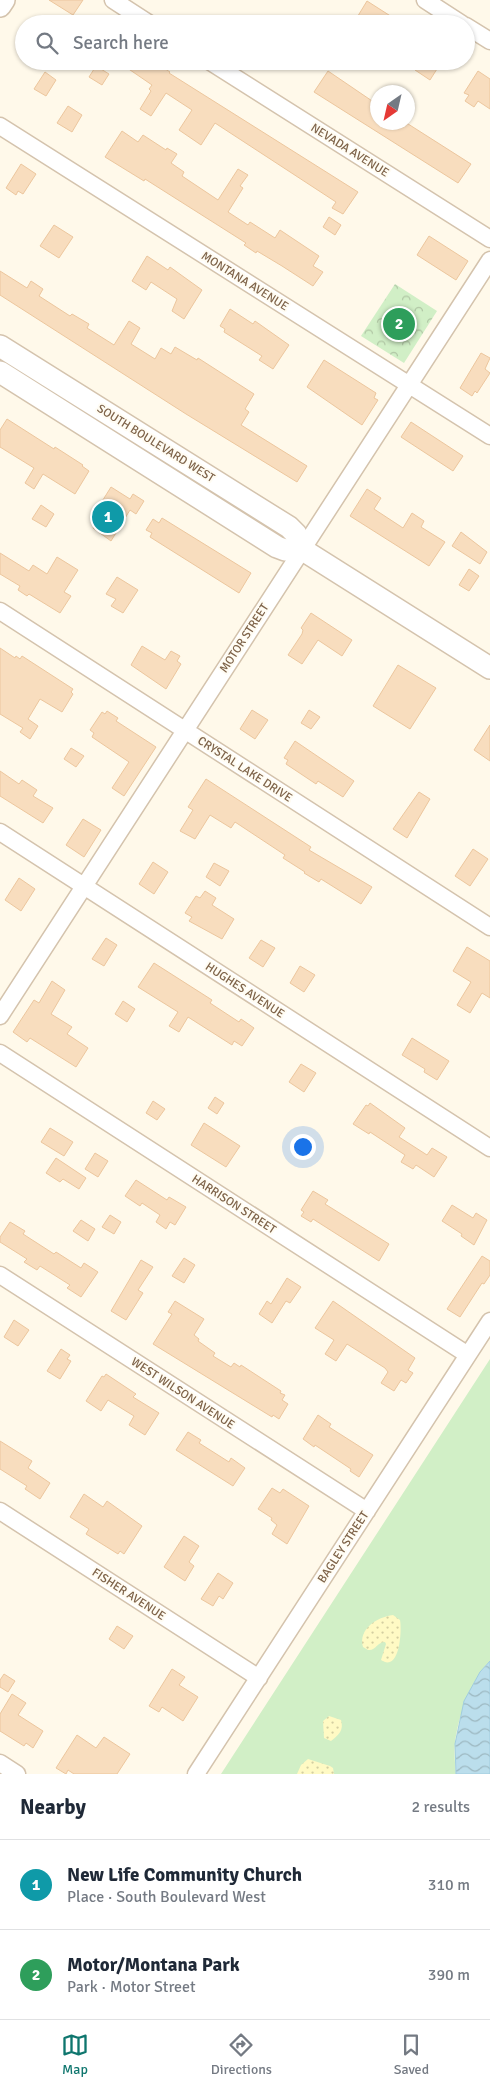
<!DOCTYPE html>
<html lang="en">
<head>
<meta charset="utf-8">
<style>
  body { margin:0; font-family:Signika,sans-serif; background:#f6f6f7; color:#1f2937 }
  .compass { position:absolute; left:370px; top:85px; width:45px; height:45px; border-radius:50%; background:#fff; box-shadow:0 1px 4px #0004; rotate:214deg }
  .you { position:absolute; left:302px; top:1146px; width:18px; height:18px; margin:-12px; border:4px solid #fff; border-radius:50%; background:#1a73e8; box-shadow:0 0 0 8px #1a73e833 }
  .badge { display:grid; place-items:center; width:32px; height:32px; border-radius:50%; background:#0f766e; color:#fff; font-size:16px; font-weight:700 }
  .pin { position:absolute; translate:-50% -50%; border:2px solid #fff; box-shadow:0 1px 5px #0006 }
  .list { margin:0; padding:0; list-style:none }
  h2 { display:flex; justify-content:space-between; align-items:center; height:65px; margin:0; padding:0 20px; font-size:21px }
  h2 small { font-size:16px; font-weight:400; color:#747a83 }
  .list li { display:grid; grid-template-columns:32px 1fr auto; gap:15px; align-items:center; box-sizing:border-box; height:90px; padding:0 20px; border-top:1px solid #e0e1e3 }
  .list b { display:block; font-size:19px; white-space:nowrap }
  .list p { margin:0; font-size:16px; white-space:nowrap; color:#747a83 }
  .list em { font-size:16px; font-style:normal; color:#747a83 }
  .icon { flex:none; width:28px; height:28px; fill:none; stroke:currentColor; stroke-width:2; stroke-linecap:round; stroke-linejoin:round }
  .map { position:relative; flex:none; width:490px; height:1774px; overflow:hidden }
  .search { position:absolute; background:#fff; box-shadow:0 1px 4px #0004; left:15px; right:15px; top:15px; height:55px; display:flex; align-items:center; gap:12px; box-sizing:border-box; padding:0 18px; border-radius:28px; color:#747a83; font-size:19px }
  .sheet { height:245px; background:#fff }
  nav { display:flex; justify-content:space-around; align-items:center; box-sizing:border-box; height:70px; border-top:1px solid #e0e1e3; background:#fff; font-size:14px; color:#747a83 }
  nav a { display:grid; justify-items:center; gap:2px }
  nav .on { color:#0f766e }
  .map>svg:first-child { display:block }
  .green { fill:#d1efc6 }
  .sand { fill:url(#sand-dots) }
  .park { fill:url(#park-crowns) }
  .water { fill:url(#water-waves); stroke:#a0cddf }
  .building { fill:#f8ddbe; stroke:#ecc69d }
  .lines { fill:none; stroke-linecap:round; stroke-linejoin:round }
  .minor-casing { stroke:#d4c3ad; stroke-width:19 }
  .tertiary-casing { stroke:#d4c3ad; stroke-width:24 }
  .minor { stroke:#fff; stroke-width:16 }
  .tertiary { stroke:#fff; stroke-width:21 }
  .labels { text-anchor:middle; stroke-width:4; stroke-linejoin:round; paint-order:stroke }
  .street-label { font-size:12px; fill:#7e6349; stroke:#fffcf3 }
</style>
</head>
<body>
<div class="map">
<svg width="490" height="1774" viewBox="0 0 490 1774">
  <defs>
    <pattern id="sand-dots" width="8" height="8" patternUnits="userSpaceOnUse" patternTransform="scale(1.25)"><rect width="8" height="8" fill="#fffac4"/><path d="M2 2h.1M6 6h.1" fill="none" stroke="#d4cea1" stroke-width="1.8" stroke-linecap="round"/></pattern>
    <pattern id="park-crowns" width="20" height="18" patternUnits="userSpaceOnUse" patternTransform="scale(1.25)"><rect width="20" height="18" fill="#d1efc6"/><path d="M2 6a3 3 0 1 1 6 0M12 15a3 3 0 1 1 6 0" fill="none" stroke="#afc5a3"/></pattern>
    <pattern id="water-waves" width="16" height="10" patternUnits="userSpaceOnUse" patternTransform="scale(1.25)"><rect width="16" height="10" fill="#bbdeec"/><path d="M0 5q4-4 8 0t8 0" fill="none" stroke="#9db8c1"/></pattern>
  </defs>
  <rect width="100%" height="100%" fill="#fff9ea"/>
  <path class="green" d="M490,1359v302c-19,18 -32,56 -35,82 -1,10 0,21 1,31h-235z"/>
  <path class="sand" d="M393,1615l7,5c2,10 0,53 -19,40l5,-16 -1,-2c-8,0 -9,9 -17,8l-5,-3c-5,-18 14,-30 30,-32z
    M329,1716l12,4c3,10 -2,15 -10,21l-7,-3 -1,-17z
    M308,1759l22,7 3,2 1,6h-37l4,-9z"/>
  <path class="park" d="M395,284l42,27 -33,52 -43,-27z"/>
  <path class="water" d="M490,1661v113h-34l-1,-30 9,-43 16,-29z"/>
  <path class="building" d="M49,0h34l-10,15z
    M367,1l36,23h-50z
    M117,61h36l17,11 -1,1 189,119 -15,22 -11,-6 4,-6 -121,-79 -14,22 -22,-15 13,-20 -26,-17 -15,23 -11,-7 11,-18 -2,-2 3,-4z
    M421,61h21l-12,19 -15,-10z
    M96,66l13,8 -7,11 -13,-8z
    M328,71l50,34v17h27l66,42 -13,19 -144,-91z
    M478,71l12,8v30l-12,-8 -4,6 -9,-6 4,-6 -5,-2z
    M45,72l11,8 -10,16 -12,-7z
    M68,106l14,9 -10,17 -15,-9z
    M122,131l16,11 5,-7 23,15 1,-2 10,6 -6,9 13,9 -2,4 36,24 20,-31 10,6 -8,11 3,2 -15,24 20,13 2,-3 25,16 5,-8 39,26 -6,10 10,6 -10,14 -31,-20 -25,-15 -1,2 -12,-8 2,-2 -101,-64 -1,2 -39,-24z
    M21,164l15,10 -13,20 -5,-3 -2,4 -10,-7z
    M329,217l12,8 -6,10 -12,-8z
    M54,225l19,12 -14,21 -19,-12z
    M429,236l39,25 -12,19 -39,-25z
    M147,256l21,14 2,-3 32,23 -18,29 -12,-8 5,-12 -26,-17 -5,8 -14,-9z
    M0,271l27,17 4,-7 12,8 -4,7 31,20 2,-2 17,10 -2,4 27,17 15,-24 11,7 -9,16 24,15 6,-11 10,6 4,-7 22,13 1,-2 56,36 -9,15 4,3 -8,13 66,41 -10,16 -111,-68 -186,-119z
    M230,309l23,15 2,-3 34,24 -16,24 -14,-9 3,-4 -38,-24 1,-3 -5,-3z
    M481,353l9,5 -5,11 5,4 -13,20 -2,-2 -3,5 -12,-8z
    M324,360l52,33 -2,5 4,2 -16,25 -55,-38z
    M7,419l47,30 1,-2 28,18 -1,1 7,5 -14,23 -32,-20 -9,15 -9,-6 9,-15 -34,-21v-17z
    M411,422l52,34 -10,15 -52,-34z
    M111,487l19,12 3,-5 11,7 -8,13 -6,-4 -19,31 -18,-13 3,-6 -5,-3z
    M367,489l14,9 -7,11 29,19 9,-15 12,8 -3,6 24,15 -16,24 -79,-50z
    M41,505l13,9 -8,13 -14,-8z
    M162,518l89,55 -12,20 -89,-56 2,-4 -6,-3 7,-11 6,4z
    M461,532l26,20 -7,12 -28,-18z
    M0,553l29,18 4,-6 14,9 10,-17 21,13 -14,22 7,4 -11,17 -31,-19 -2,2 -9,-6 2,-4 -20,-12z
    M469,569l10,7 -10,15 -10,-6z
    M117,577l21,13 -15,23 -12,-7 5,-7 -10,-5z
    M311,613l41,27 -10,16 -24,-16 -16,24 -14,-9 14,-21 1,-4 -2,-2z
    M142,646l23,14 6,-9 9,5 -3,5 4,3 -15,25 -35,-24z
    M0,648l15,10 1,-2 4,3 2,-3 51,33 -2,3 2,2 -11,18 -22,-13 -12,20 10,7 -8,13 -10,-7 3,-4 -23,-14z
    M398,665l38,23 -26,41 -37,-23z
    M252,710l16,10 -13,19 -15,-10z
    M309,710l11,7 -9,12 -10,-6z
    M107,711l11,7 -2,3 40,26 -32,49 -12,-8 17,-26 -37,-25 2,-4 -4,-3 12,-18 3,2z
    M490,725v36l-16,-11z
    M295,741l59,40 -11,16 -25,-16 -2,3 -30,-20 2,-4 -4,-2z
    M71,748l13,8 -8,11 -12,-8z
    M0,771l19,13 3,-4 15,10 -4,6 20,12 -10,15 -43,-27z
    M206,779l105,68 -2,3 63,37 -11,17 -40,-25 -2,3 -15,-9 1,-1 -22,-14 2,-3 -50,-33 -4,6 -21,-13 -15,24 -15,-8 13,-21 -5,-3z
    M419,792l11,7 -23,39 -14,-9z
    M83,819l18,11 -17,27 -18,-12z
    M473,849l15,10 -18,27 -15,-10z
    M153,862l15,10 -14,22 -15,-10z
    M214,863l15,8 -9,15 -14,-9z
    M19,878l16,11 -14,22 -16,-11z
    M205,891l11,7 -4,7 22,14 -12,20 -33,-18 3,-4 -7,-4 11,-17 4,2z
    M106,938l11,7 -13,21 -12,-7z
    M261,940l14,8 -12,19 -14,-9z
    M467,947l23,14v37l-8,-5 -12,20 -13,-8 14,-23 -18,-11z
    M154,963l58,37 -2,3 29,19 2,-3 13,9 -12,18 -8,-5 -2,4 -44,-28 -9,15 -10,-6 9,-14 -40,-25z
    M300,966l15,9 -11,17 -14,-9z
    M52,981l13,9 -14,24 21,13 -5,7 21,14 -12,19 -46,-29 -3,4 -14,-10 21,-32 5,3z
    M123,1001l12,8 -8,13 -12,-8z
    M412,1038l37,23 -12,19 -13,-8 1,-3 -23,-14z
    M301,1064l15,9 -12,19 -15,-10z
    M215,1097l9,6 -7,11 -9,-6z
    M153,1101l12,8 -8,11 -11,-7z
    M370,1103l35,25 -6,9 28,18 5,-7 15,9 -13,20 -18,-12 -3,4 -12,-7 4,-7 -35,-23 -1,2 -16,-10 13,-19 2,1z
    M204,1123l36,23 -14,21 -35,-22z
    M50,1128l23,14 -9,14 -23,-14z
    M95,1153l13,8 -10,16 -13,-8z
    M56,1158l30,20 -7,11 -16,-10 -3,3 -14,-9z
    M136,1180l31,20 2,-3 17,10 -11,18 -5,-3 -4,7 -10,-7 4,-7 -18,-12 -2,3 -15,-10z
    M313,1191l15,9 -3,4 64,40 -10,17 -66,-42 -2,3 -10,-6 3,-4 -3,-2z
    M452,1205l21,13 3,-5 11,7 -13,25 -13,-9 1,-2 -20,-13z
    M110,1215l11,7 -7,12 -12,-7z
    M81,1220l14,9 -7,12 -15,-10z
    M10,1222l15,9 -2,3 31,20 2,-2 25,16 3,-5 14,9 -17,25 -14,-9 3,-3 -30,-19 -3,4 -13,-8 3,-3 -27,-17v-5z
    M482,1256l8,5v14l-6,9 -2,-1 -22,34 -13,-8z
    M184,1258l11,7 -11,18 -12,-7z
    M141,1260l12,7 -15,23 5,3 -17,27 -15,-9z
    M287,1278l14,9 -11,16 -4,-2 -14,22 -13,-9 8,-13 4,3z
    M175,1301l29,18 -10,16 5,4 -1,2 17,12 -2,3 18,11 3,-4 6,4 1,-2 40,26 -1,2 5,2 -3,5 6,4 -9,15 -6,-4 -1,2 -119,-73 19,-30 -4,-2z
    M333,1301l82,57 -7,12 5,3 -7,10 -5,-3 -7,11 -13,-8 7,-11 -3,-4 -38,-24 -11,17 -11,-7 9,-14 -19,-12z
    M14,1320l15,10 -11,16 -14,-9z
    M61,1349l9,6 -3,4 4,2 -11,18 -13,-8z
    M106,1374l30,20 -3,3 26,16 -14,22 -16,-10 5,-9 -26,-16 -7,11 -15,-10 16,-25 2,1z
    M318,1415l13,9 -2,3 44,28 -14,22 -9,-6 1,-2 -36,-24 -1,2 -11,-8z
    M188,1432l13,8 -2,3 30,19 2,-4 14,10 -12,18 -57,-36z
    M0,1441l32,20 -4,7 22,15 -10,16 -15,-10 2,-3 -27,-17z
    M272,1488l8,5 3,-4 26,17 -22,38 -15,-10 5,-9 -6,-5 1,-2 -14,-9z
    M84,1494l19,13 4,-6 35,25 -18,28 -4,-3 -2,3 -32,-20 3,-5 -19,-12z
    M184,1536l15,10 -10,16 5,4 -9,15 -21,-14z
    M218,1573l15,10 -10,16 -4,-3 -6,10 -12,-7z
    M117,1626l16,10 -9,13 -15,-10z
    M172,1669l13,8 -6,8 19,12 -15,24 -21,-14 -3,5 -10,-6z
    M4,1674l11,7 -7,11 -8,-5v-7z
    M12,1694l14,9 -8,12 25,16 -10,17 -7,-5 -2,3 -24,-15v-17z
    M77,1735l19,13 8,-11 26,17 -13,20h-43l-6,-4 -2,4 -10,-6z"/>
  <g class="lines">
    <defs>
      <path id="minor" d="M113,0l37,24
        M425,0l37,24
        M466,26l24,15
        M209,61l281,178
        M0,126l490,310
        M0,611l490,316
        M0,832l490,316
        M0,1016l490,-756
        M0,1053l468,302
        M0,1275l367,236
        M0,1511l259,167
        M0,1763l17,11
        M196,1774l294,-453"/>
      <path id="tertiary" d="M0,6l4,-6
        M0,346l289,181 7,7 7,16
        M0,372l277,175 8,3h18l187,118"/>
    </defs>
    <use href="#minor" class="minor-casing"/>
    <use href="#tertiary" class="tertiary-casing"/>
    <use href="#minor" class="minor"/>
    <use href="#tertiary" class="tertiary"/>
  </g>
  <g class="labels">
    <g class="street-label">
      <text transform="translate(350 150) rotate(32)" y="4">NEVADA AVENUE</text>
      <text transform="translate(245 281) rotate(32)" y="4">MONTANA AVENUE</text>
      <text transform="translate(156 443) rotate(32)" y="4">SOUTH BOULEVARD WEST</text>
      <text transform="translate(244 638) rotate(-57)" y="4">MOTOR STREET</text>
      <text transform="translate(245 769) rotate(33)" y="4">CRYSTAL LAKE DRIVE</text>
      <text transform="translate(245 990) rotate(33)" y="4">HUGHES AVENUE</text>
      <text transform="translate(234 1204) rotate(33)" y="4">HARRISON STREET</text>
      <text transform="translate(183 1393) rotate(33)" y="4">WEST WILSON AVENUE</text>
      <text transform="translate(343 1547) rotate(-57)" y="4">BAGLEY STREET</text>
      <text transform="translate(129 1594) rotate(33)" y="4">FISHER AVENUE</text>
    </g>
  </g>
</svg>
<svg class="compass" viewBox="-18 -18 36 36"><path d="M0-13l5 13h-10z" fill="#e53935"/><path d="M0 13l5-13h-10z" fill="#747a83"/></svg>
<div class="you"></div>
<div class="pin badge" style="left:108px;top:517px;background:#0f9aa8">1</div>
<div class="pin badge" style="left:399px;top:324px;background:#2e9e5b">2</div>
<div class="search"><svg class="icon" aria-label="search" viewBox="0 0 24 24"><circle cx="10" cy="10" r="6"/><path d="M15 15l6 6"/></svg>Search here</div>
</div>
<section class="sheet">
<h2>Nearby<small>2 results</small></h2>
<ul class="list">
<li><span class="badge" style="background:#0f9aa8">1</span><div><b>New Life Community Church</b><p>Place · South Boulevard West</p></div><em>310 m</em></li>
<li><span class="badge" style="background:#2e9e5b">2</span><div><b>Motor/Montana Park</b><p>Park · Motor Street</p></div><em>390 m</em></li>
</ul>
</section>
<nav>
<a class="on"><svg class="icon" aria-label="map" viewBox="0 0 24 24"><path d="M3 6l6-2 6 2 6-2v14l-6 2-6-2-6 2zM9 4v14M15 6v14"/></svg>Map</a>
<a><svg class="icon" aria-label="directions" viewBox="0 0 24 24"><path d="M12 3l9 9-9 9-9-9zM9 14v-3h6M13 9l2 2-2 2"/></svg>Directions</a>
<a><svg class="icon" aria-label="saved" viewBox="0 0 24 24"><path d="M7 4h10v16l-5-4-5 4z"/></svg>Saved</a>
</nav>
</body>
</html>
